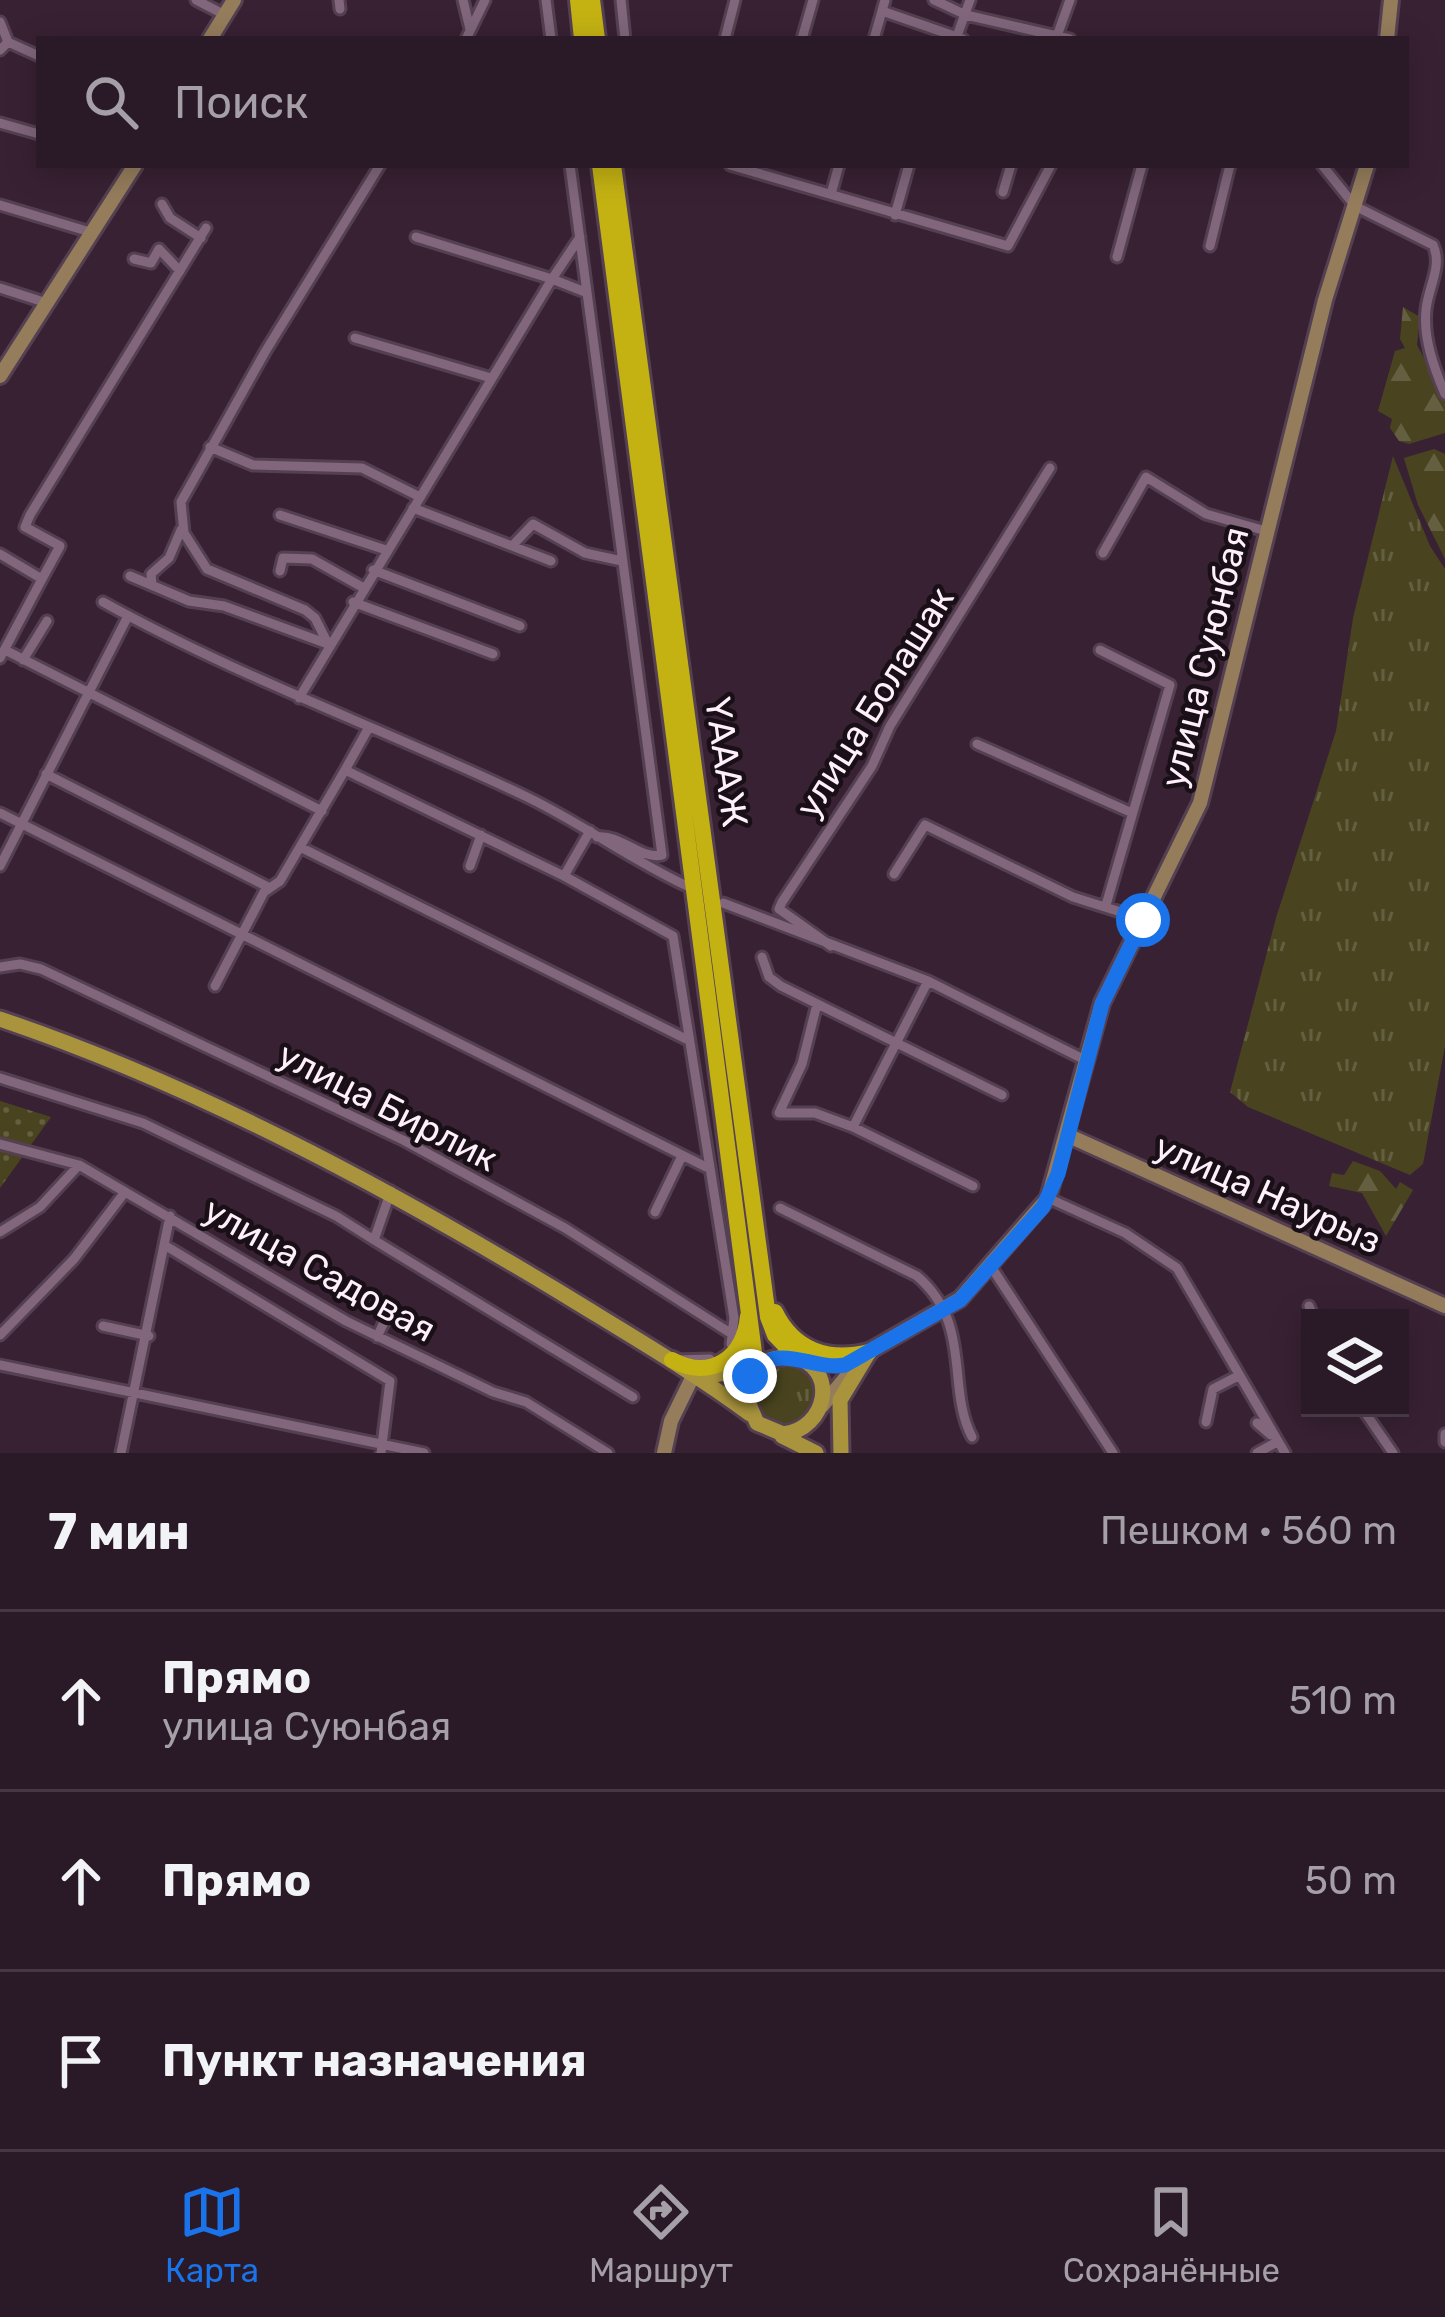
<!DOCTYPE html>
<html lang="ru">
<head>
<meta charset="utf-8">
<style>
  body { margin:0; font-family:Rubik,sans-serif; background:#32222e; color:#f1f3f6 }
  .controls { position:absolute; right:36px; bottom:36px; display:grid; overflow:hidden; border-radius:0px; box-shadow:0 6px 30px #0003 }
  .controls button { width:108px; height:108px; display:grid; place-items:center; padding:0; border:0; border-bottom:3px solid #463843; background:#2a1926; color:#f1f3f6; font:60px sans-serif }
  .stop { position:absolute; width:36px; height:36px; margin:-27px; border:9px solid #1a73e8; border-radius:50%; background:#fff }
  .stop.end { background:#1a73e8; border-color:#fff; box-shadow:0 3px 12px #0008 }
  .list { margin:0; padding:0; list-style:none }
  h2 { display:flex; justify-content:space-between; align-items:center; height:156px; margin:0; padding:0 48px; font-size:51px }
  h2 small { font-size:39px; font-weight:400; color:#a5a0a7 }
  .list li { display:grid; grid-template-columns:78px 1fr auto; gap:36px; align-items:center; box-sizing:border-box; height:180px; padding:0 48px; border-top:3px solid #463843 }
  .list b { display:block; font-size:45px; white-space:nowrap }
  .list p { margin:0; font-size:39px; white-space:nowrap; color:#a5a0a7 }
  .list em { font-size:39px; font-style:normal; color:#a5a0a7 }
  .icon { flex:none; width:66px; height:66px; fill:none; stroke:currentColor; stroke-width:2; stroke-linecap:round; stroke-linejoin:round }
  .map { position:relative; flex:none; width:1445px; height:1453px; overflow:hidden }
  .search { position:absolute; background:#2a1926; box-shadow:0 6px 30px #0003; left:36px; right:36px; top:36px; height:132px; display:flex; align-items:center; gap:30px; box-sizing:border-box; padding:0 42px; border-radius:0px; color:#a5a0a7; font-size:45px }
  .sheet { height:696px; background:#2a1926 }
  nav { display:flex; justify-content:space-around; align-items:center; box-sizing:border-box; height:168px; border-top:3px solid #463843; background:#2a1926; font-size:33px; color:#a5a0a7 }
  nav a { display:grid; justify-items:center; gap:6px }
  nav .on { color:#1a73e8 }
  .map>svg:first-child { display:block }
  .grass { fill:url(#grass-tufts) }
  .forest { fill:url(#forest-firs) }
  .garden { fill:url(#garden-dots) }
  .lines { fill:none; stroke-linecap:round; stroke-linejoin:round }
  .street-casing { stroke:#544051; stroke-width:15 }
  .secondary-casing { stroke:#544051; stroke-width:20 }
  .primary-casing { stroke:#544051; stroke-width:21 }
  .highway-casing { stroke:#544051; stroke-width:22 }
  .street { stroke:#81667c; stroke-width:9 }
  .secondary { stroke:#957d5c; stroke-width:14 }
  .primary { stroke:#a9943d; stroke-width:15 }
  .highway { stroke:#c4b213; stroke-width:16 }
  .route { stroke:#1a73e8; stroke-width:15 }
  .labels { text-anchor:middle; stroke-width:9; stroke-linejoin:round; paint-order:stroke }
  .street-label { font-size:36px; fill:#feeffb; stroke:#190f17 }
</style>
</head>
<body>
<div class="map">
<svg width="1445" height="1453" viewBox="0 0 1445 1453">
  <defs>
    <pattern id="grass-tufts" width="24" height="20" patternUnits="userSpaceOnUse" patternTransform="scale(3)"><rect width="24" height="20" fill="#49441f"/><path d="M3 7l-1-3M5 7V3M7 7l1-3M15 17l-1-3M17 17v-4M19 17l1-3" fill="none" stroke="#645f40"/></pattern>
    <pattern id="forest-firs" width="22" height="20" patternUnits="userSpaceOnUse" patternTransform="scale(3)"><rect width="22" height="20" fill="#49441f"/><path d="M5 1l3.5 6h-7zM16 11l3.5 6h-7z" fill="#645f40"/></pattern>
    <pattern id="garden-dots" width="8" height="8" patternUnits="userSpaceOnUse" patternTransform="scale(3)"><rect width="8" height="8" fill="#49441f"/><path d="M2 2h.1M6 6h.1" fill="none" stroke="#645f40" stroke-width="1.8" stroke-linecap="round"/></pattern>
  </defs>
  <rect width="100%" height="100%" fill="#382133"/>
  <path class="grass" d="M1393,456l37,90 15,23v477l-22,118 -13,11 -162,-68 -18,-15 46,-174 60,-187 17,-113z
    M753 1394a31 31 0 1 1 62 0a31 31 0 1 1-62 0Z"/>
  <path class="forest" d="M1403,307l17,10 -3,28 28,52v36l-36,11 -10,-3 -9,-13 2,-9 -14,-8 17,-60 10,-3 -5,-9z
    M1434,449l11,5v105l-27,-54 -14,-47z
    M1353,1161l27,10 16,18 4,-7 13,8 -27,46 -24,-43 -33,-7 3,-13 12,2z"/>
  <path class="garden" d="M0,1101l51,16 -51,71z"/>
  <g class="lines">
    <defs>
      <path id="street" d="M196,0l29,15
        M339,0l1,9
        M463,0l7,29
        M546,0l5,39
        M621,0l4,39
        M885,0l-3,11 81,28
        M934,0l32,15 104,24
        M0,22l8,20 -8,8
        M957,36l13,-36
        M1057,36l13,-36
        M467,37l18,-37
        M725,39l10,-39
        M802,39l11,-39
        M874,39l8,-28
        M8,42l31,14
        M0,123l39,11
        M570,165l92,690c-22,5 -41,-21 -65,-18
        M730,165l278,81 43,-81
        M1322,165l33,41 78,39c10,21 -5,42 -7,65 -3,28 8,58 19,84
        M1003,192l8,-27
        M831,194l8,-29
        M162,204l8,14 31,20
        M0,205l90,27
        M895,215l14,-50
        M580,237l-28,42 33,13
        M1210,246l20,-81
        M1117,257l25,-92
        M134,259l17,4 8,-14 21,22
        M0,288l47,15
        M355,338l136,40
        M210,447l43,18 109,3 58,29
        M413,508l138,53
        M280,515l106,35
        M512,546l21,-22 52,29 37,8
        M1103,553l43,-76 60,37 60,17
        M0,554l42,25 -42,79
        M373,570l147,56
        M280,571l3,-13 29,1 50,28
        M130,576l59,25 35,5 101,37
        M42,579l18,-33 -35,-19 5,-12 176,-287
        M152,585l-1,-11 18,-16 12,-28
        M103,602c137,76 284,128 424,195 56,27 104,63 160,89
        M353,602l140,52
        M328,644l-13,-26 -10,-8 -98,-41 -23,-36 -3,-31 84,-150 115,-187
        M5,650l317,161
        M1100,650l70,35 -64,220
        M23,660l24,-39
        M299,698l253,-419 -136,-42
        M368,729l-23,41 219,106 109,60 61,382 -3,26
        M977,744l153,68
        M46,774l222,113
        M0,813l706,354
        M300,847l386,192
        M0,866l128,-250
        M470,866l11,-31
        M894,874l31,-49 148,72 70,22
        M564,876l26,-45
        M723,903l205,78 157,79
        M831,946l-52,-37 3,-7 90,-136 18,-40 160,-258
        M762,957l7,20 12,9 221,109
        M0,967l20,-3 21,5 362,171 162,88 170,108
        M215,986l49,-94 16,-11 65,-111
        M817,1004l-15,60 -23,49h36l38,14 120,59
        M0,1078l143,45 193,93 38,24 17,-49
        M853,1127l75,-146
        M0,1144l79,21 267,156 147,71 33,10 82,51
        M1048,1198l77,35 52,35 108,185
        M780,1208l137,68c56,48 29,112 55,161
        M655,1212l26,-54
        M0,1232l40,-25 39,-42
        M374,1240l259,157
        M166,1246l224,135 -9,72
        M992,1268l121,185
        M1309,1306l5,12
        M103,1326l46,10
        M0,1335l74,-76 51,-67
        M377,1337l9,-19
        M674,1360l36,-1
        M0,1365l424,88
        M1362,1408l31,45
        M1206,1422l7,-33 25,-13
        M1257,1423l14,12
        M1445,1434v8
        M121,1453l49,-237
        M1257,1453l20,-11"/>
      <path id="secondary" d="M210,39l24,-39
        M1387,39l4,-39
        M0,376l135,-211
        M1067,1135l378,171
        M806,1361l39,4 115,-66 88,-101 54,-195 98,-200 125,-503 42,-135
        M822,1406l35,-42
        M664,1453l7,-32 23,-47"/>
      <path id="primary" d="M0,1019c195,66 382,166 558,272 65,40 131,78 192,123
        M701,1377c28,-1 77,-24 92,-20 47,10 34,73 -10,77l-26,-11 -12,-28 11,-27
        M782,1436l34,17
        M841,1453l-1,-53 29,-48"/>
      <path id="highway" d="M578,0l4,39
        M592,0l5,39
        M600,165l156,1203
        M613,165l155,1152 7,18 22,23
        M775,1312c19,39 54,50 94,40
        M672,1360c39,21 72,-2 76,-44"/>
    </defs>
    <use href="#street" class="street-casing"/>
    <use href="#secondary" class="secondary-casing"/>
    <use href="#primary" class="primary-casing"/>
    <use href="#highway" class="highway-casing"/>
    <use href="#street" class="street"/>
    <use href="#secondary" class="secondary"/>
    <use href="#primary" class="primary"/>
    <use href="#highway" class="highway"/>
  </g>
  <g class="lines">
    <path class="route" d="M750,1376c27,-37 60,-5 95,-11l115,-65 83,-93 15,-33 44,-170 41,-84"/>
  </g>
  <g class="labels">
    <g class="street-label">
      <text transform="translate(1204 657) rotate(-76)" y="13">улица Суюнбая</text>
      <text transform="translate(874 702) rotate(-58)" y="13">улица Болашак</text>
      <text transform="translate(727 762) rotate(82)" y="13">ҮАААЖ</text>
      <text transform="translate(388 1106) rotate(27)" y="13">улица Бирлик</text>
      <text transform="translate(1268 1193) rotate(24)" y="13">улица Наурыз</text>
      <text transform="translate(320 1269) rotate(29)" y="13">улица Садовая</text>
    </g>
  </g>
</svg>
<div class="controls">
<button><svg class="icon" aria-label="layers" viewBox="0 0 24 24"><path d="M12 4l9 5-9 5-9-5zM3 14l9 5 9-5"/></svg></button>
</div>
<div class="stop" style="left:1143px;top:920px"></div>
<div class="stop end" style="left:750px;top:1376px"></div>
<div class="search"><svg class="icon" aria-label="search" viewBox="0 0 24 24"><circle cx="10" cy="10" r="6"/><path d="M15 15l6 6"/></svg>Поиск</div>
</div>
<section class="sheet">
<h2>7 мин<small>Пешком · 560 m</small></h2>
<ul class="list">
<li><svg class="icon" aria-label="ahead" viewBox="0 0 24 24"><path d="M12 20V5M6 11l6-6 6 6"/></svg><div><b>Прямо</b><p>улица Суюнбая</p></div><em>510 m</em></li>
<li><svg class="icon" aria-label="ahead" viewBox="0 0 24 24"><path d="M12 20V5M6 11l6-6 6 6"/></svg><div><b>Прямо</b></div><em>50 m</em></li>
<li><svg class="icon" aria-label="arrive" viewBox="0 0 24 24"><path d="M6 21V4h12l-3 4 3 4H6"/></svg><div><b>Пункт назначения</b></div></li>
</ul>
</section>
<nav>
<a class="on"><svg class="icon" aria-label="map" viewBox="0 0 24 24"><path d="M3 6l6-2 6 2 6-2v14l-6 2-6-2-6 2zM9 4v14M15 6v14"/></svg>Карта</a>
<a><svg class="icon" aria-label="directions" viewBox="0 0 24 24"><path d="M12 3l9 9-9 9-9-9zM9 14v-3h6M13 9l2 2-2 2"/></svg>Маршрут</a>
<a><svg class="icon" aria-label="saved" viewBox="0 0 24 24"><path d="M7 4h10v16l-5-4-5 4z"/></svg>Сохранённые</a>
</nav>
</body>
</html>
